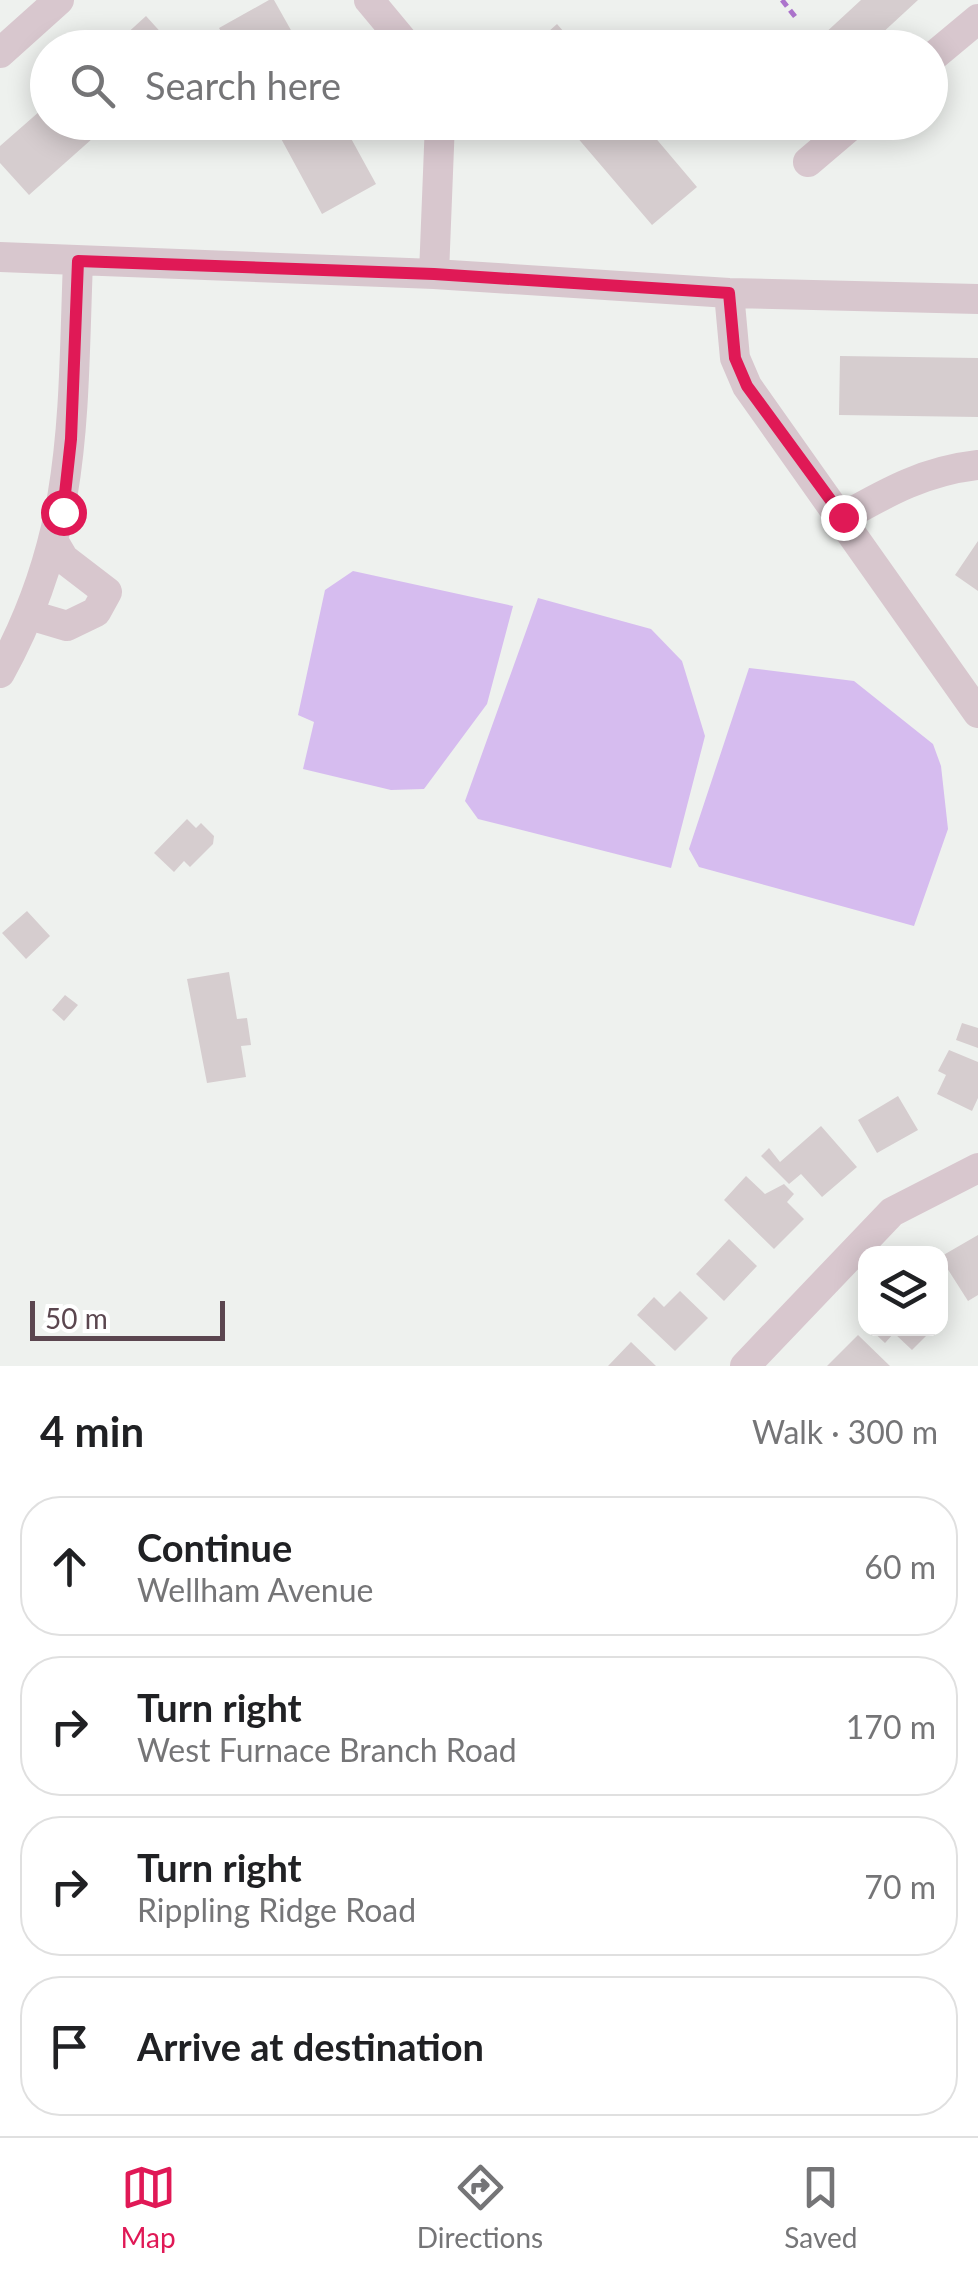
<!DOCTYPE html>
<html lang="en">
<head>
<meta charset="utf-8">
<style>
  body { margin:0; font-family:Lato,sans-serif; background:#f2f2f2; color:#202124 }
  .controls { position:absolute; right:30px; bottom:30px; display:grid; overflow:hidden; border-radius:20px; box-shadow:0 5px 25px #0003 }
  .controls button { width:90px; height:90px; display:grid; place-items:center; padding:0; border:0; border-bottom:2px solid #e0e0e0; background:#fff; color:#202124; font:50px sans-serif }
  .scale { position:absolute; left:30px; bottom:25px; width:195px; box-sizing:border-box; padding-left:10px; border:5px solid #5b464f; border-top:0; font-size:28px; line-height:35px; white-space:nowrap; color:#5b464f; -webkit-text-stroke:8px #fff; paint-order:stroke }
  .stop { position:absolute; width:30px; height:30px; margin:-22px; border:8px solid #e01956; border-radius:50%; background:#fff }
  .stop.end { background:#e01956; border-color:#fff; box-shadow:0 2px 10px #0008 }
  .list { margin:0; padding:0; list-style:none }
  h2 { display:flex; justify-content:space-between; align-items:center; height:130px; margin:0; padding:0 40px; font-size:42px }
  h2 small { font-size:32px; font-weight:400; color:#757577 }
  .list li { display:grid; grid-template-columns:65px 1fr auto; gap:30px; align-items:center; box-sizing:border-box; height:140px; margin:0 20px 20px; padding:0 20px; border:2px solid #e0e0e0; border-radius:40px }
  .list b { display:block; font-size:38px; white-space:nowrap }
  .list p { margin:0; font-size:32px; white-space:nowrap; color:#757577 }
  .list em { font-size:32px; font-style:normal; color:#757577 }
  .icon { flex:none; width:55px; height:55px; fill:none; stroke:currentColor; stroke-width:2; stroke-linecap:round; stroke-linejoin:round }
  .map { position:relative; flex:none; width:978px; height:1366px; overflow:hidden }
  .search { position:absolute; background:#fff; box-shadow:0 5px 25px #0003; left:30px; right:30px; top:30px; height:110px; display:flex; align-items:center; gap:25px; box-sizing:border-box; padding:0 35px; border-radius:55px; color:#757577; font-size:38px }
  .sheet { height:770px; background:#fff }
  nav { display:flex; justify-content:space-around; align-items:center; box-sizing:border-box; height:140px; border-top:2px solid #e0e0e0; background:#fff; font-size:28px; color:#757577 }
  nav a { display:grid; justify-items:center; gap:5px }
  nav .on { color:#e01956 }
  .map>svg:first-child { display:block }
  .green { fill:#d6bcef }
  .building { fill:#d6cdcf }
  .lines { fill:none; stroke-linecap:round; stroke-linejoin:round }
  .path { stroke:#ac74cc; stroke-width:5; stroke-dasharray:8 5; stroke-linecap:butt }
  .minor { stroke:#d8c7ce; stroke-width:30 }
  .route { stroke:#e01956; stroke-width:12 }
</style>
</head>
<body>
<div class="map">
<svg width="978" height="1366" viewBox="0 0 978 1366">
  <rect width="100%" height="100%" fill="#eef1ee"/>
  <path class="green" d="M353,571l160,35 -26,98 -63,85 -33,1 -88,-21 11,-47 -16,-7 27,-125z
    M538,598l113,31 31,32 23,75 -34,132 -193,-49 -13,-18z
    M749,668l105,13 79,63 8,22 7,63 -34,97 -215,-59 -10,-18z"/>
  <path class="building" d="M269,0h5l27,48h-71l-11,-20z
    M861,0h57l-52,48h-57z
    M146,16l29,32h-64z
    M557,24l21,24h-48z
    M48,104v18h63l-82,73 -29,-32v-17z
    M272,122h70l34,62 -54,30z
    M564,122h78l55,65 -45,38z
    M840,356l138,2v59l-139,-2z
    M978,541v50l-23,-16z
    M187,819l9,9 5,-5 13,13 -1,8 -23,23 -6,-6 -10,11 -20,-19z
    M27,911l23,25 -24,23 -24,-26z
    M229,972l8,47 10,-1 4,27 -10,1 5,31 -39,6 -20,-104z
    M65,995l13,10 -14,16 -12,-11z
    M962,1023l16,5v20l-22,-8z
    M949,1050l29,12v36l-6,13 -35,-17 9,-19 -8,-4z
    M898,1096l20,34 -41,23 -19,-33z
    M821,1126l36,41 -35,30 -21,-23 -12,10 -28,-28 8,-8 11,14z
    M746,1176l19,18 19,-10 10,10 -7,8 17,17 -30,30 -50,-49z
    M978,1235v60l-10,6 -28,-44z
    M729,1239l28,27 -33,35 -28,-27z
    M680,1291l28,27 -33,33 -38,-36 17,-18 10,10z
    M869,1328h54l5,6 -16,16 -18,-17 -9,10z
    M858,1335l32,31h-63z
    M631,1342l25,24h-48z"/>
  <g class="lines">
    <path class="path" d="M782,0l15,19"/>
    <path class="minor" d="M369,0l40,48
      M0,53l59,-53
      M930,59l48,-40
      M808,162l47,-40
      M0,257l434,17 295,19 249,6
      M434,274l6,-152
      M729,293l6,65 12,28 231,327
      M843,517c46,-26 82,-46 135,-52
      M30,615l37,11 29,-14 11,-20 -43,-33 -10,-17
      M0,673c78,-141 72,-257 78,-412
      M745,1366l147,-154 86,-44"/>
  </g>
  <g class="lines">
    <path class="route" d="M63,512l8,-73 7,-178 356,13 295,19 6,65 12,28 96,131"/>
  </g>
</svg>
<div class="controls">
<button><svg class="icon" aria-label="layers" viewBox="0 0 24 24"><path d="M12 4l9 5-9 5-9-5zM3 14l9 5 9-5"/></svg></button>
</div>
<div class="scale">50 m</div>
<div class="stop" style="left:63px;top:512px"></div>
<div class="stop end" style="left:843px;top:517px"></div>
<div class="search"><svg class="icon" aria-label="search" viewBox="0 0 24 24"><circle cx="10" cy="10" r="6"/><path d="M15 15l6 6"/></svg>Search here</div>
</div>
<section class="sheet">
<h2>4 min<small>Walk · 300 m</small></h2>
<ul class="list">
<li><svg class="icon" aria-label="ahead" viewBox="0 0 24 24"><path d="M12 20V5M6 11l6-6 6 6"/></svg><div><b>Continue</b><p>Wellham Avenue</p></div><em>60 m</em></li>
<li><svg class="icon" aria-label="right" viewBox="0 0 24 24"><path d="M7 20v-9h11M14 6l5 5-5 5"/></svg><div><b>Turn right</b><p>West Furnace Branch Road</p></div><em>170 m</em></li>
<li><svg class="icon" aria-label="right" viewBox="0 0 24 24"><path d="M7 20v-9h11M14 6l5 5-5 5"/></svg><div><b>Turn right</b><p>Rippling Ridge Road</p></div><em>70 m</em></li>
<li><svg class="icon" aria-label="arrive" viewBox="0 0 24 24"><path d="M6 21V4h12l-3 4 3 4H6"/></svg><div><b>Arrive at destination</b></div></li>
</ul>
</section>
<nav>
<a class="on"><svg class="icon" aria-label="map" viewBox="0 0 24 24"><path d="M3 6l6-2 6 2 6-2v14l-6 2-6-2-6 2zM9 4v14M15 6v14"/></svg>Map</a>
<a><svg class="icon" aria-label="directions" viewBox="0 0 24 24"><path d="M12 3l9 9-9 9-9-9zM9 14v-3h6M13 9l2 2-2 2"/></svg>Directions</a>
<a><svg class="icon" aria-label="saved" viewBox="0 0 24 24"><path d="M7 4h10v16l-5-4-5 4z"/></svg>Saved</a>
</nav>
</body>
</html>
